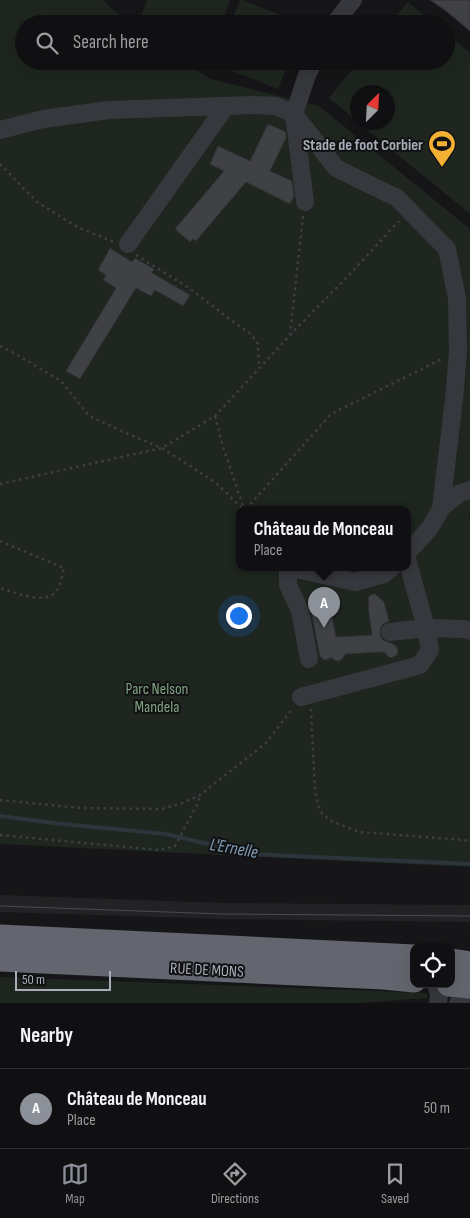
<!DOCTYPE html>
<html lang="en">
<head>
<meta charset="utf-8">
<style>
  body { margin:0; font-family:"Sofia Sans Condensed",sans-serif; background:#1e1e20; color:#f1f3f6 }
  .controls { position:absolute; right:15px; bottom:15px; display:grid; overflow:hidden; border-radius:10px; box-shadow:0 5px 20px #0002 }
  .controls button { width:45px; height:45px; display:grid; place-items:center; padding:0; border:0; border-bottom:1px solid #303032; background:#101012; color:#f1f3f6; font:25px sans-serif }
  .compass { position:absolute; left:350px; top:85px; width:45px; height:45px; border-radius:50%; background:#101012; box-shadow:0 5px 20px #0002; rotate:24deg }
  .scale { position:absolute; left:15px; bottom:12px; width:96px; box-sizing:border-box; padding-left:5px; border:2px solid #a8adb8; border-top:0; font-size:14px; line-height:18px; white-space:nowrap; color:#a8adb8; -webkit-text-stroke:4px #111113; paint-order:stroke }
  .you { position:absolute; left:238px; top:615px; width:18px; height:18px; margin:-12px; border:4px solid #fff; border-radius:50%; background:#1a73e8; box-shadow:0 0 0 8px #1a73e833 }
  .badge { display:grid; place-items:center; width:32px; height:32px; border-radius:50%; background:#8c9099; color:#fff; font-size:16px; font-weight:700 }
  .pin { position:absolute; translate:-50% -41px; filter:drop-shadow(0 1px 2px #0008) }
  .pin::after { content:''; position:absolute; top:26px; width:18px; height:15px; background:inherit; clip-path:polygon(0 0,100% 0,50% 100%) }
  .popup { position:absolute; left:236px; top:506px; width:175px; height:65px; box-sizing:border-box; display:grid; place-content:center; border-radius:10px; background:#101012; filter:drop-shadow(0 1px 4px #0005); font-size:16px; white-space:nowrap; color:#9c9d9f }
  .popup b { font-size:19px; color:#f1f3f6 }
  .popup::after { content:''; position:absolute; left:50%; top:100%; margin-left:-10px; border:10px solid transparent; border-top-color:#101012 }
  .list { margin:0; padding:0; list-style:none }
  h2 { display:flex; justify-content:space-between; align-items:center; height:65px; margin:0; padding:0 20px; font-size:21px }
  h2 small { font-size:16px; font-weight:400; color:#9c9d9f }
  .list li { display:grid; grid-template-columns:32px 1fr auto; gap:15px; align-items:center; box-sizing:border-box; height:80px; padding:0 20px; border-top:1px solid #303032 }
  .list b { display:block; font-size:19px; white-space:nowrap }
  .list p { margin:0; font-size:16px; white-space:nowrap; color:#9c9d9f }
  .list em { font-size:16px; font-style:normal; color:#9c9d9f }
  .icon { flex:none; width:28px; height:28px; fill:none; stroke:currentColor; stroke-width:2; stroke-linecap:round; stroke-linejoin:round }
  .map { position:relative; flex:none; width:470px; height:1003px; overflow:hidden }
  .search { position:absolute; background:#101012; box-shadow:0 5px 20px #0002; left:15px; right:15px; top:15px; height:55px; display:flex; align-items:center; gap:12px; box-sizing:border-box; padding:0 18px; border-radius:28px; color:#9c9d9f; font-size:19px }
  .sheet { height:145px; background:#101012 }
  nav { display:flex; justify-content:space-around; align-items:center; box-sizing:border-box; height:70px; border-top:1px solid #303032; background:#101012; font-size:14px; color:#9c9d9f }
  nav a { display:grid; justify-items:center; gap:2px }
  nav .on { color:#8c9099 }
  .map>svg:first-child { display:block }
  .built { fill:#222225 }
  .green { fill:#1e261f; fill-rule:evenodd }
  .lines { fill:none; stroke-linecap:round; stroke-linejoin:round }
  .stream { stroke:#2c353c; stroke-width:4 }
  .building { fill:#404145; stroke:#303034 }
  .path { stroke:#3d3f44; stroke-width:2.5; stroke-dasharray:2.5 4; stroke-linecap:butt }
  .minor { stroke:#37383d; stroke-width:18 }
  .highway { stroke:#63666e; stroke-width:25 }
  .tram { stroke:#4a4c52; stroke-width:1 }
  .labels { text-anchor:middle; stroke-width:4; stroke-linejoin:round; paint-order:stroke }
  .poi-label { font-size:16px; font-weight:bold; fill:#a8adb8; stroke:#111113; text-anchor:end }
  .park-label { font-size:16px; fill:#7fa381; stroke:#111113 }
  .street-label { font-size:16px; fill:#a8adb8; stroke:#111113 }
  .water-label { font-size:18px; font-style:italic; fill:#7f9bb3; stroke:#111113 }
</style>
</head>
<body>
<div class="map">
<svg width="470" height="1003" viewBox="0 0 470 1003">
  <rect width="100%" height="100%" fill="#161618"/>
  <path class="built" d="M0,895l223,8 247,2v17l-247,-3 -223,-7z"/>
  <path class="green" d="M0,0h103l25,24h-104v37h158l29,18 108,27 151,123v285l-1,4 1,1v348l-470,-23zM240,509h168v58h-168z
    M147,0h83l-9,24h-83z
    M240,0h3l60,24h-73z
    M408,2l26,22h-44z
    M446,33l24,20v161l-111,-91 29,-1v-30h-30l-1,29 -28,-23 30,-37h87z
    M216,61h73l-11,28 -63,-25z
    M0,977l427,16v5l-70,5h-357z"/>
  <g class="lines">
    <path class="stream" d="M0,816l53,7 113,11 85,20 219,10"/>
  </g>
  <path class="building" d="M430,0h40v31l-24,-20z
    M268,124l18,8v6l-16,33 22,10 2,15 -4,8 -44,-22 -50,59 -3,-2 -3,3 -15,-13 49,-58 -14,-7 8,-18 32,15z
    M110,248l22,14 3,-4 19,11 -2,4 38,22 -7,11 -28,-16 -4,6 -15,-8 -56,91 -14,-8 50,-83 -13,-8 3,-5 -8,-5z
    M375,594l9,8 5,19 -6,3 -2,3 -1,7 2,5 3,2 6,2 5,3 2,4 -1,5 -4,2 -3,1 -6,-6 -38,2 -6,7h-4l-4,-3 -8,2 -4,-4 -9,-46v-6l3,-8 9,-1 6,5 7,37 36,-2 -4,-29h1l-1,-8 3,-3z"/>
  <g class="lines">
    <path class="path" d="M0,164l37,38 40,25 37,15
      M136,255l53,33 39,30 23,16 7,10 1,23
      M290,335l13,-119
      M0,346l14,7 47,28 28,35 37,17 36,15 53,34 28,27
      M215,416l8,31 21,62
      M0,484l162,-36 53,-32 78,-84 55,-56 51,-55
      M246,509l85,-95 111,-55
      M0,541l64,27c-2,7 -3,17 -8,23 -10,15 -42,1 -56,-3
      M311,709l4,83 5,19 9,9 30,12 105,8 6,1
      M0,800l80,8 82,1 18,-5 20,-9 66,-52 27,-35
      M0,835l159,15 16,-4 23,-43 2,-8"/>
    <path class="minor" d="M334,24l19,-24
      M0,130l43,-11 66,-9 144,-5 23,1 18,8 42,54 61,30 50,51 10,49 1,54 -4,47 -13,109
      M305,202l-11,-88 13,-39 7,-14
      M128,244l98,-138
      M408,552l22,-24 11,-20 19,-15 10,-3
      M390,632l36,-4 -18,-65
      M309,659l-9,-48 -12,-26v-18l67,15 29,-8 8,-7
      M301,697l119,-32 10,-15 -4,-22 39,1 5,2
      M436,984l3,11 -1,8
      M458,1003l12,-8"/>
    <path class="highway" d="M0,937l414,20
      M0,959l384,18 30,3
      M451,961l19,3
      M449,984l21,2"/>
    <path class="tram" d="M0,906l223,8 247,2"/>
  </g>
  <defs>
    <symbol id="stadium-pin" viewBox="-11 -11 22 30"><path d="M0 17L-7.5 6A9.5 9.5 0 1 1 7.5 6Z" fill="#f2b134" stroke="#111113"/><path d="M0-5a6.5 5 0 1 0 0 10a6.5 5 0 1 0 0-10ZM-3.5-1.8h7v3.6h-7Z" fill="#111"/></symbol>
  </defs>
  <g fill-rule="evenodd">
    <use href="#stadium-pin" x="426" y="128" width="32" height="43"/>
  </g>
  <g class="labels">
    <g class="poi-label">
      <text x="423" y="150">Stade de foot Corbier</text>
    </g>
    <g class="park-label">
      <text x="157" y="694">Parc Nelson<tspan x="157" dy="18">Mandela</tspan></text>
    </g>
    <g class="street-label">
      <text transform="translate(207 969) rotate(3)" y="6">RUE DE MONS</text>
    </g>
    <g class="water-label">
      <text transform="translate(234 848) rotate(10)" y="6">L'Ernelle</text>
    </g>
  </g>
</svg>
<div class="controls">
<button><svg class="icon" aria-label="locate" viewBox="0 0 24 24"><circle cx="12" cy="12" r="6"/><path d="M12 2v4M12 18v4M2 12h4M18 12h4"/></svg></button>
</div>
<svg class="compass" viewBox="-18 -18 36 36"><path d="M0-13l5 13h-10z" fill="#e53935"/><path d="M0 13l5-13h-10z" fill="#9c9d9f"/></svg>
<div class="scale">50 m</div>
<div class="you"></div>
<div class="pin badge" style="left:324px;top:628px">A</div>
<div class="popup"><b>Château de Monceau</b>Place</div>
<div class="search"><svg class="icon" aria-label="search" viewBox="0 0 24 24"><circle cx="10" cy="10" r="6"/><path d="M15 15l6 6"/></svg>Search here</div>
</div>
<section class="sheet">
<h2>Nearby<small></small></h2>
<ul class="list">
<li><span class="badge">A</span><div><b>Château de Monceau</b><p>Place</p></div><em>50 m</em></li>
</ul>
</section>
<nav>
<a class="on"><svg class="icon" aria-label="map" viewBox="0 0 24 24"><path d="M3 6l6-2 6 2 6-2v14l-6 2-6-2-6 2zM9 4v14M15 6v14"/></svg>Map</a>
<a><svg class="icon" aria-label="directions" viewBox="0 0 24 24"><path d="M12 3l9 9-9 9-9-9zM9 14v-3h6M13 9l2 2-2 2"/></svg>Directions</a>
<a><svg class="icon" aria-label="saved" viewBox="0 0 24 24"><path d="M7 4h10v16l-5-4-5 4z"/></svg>Saved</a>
</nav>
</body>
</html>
